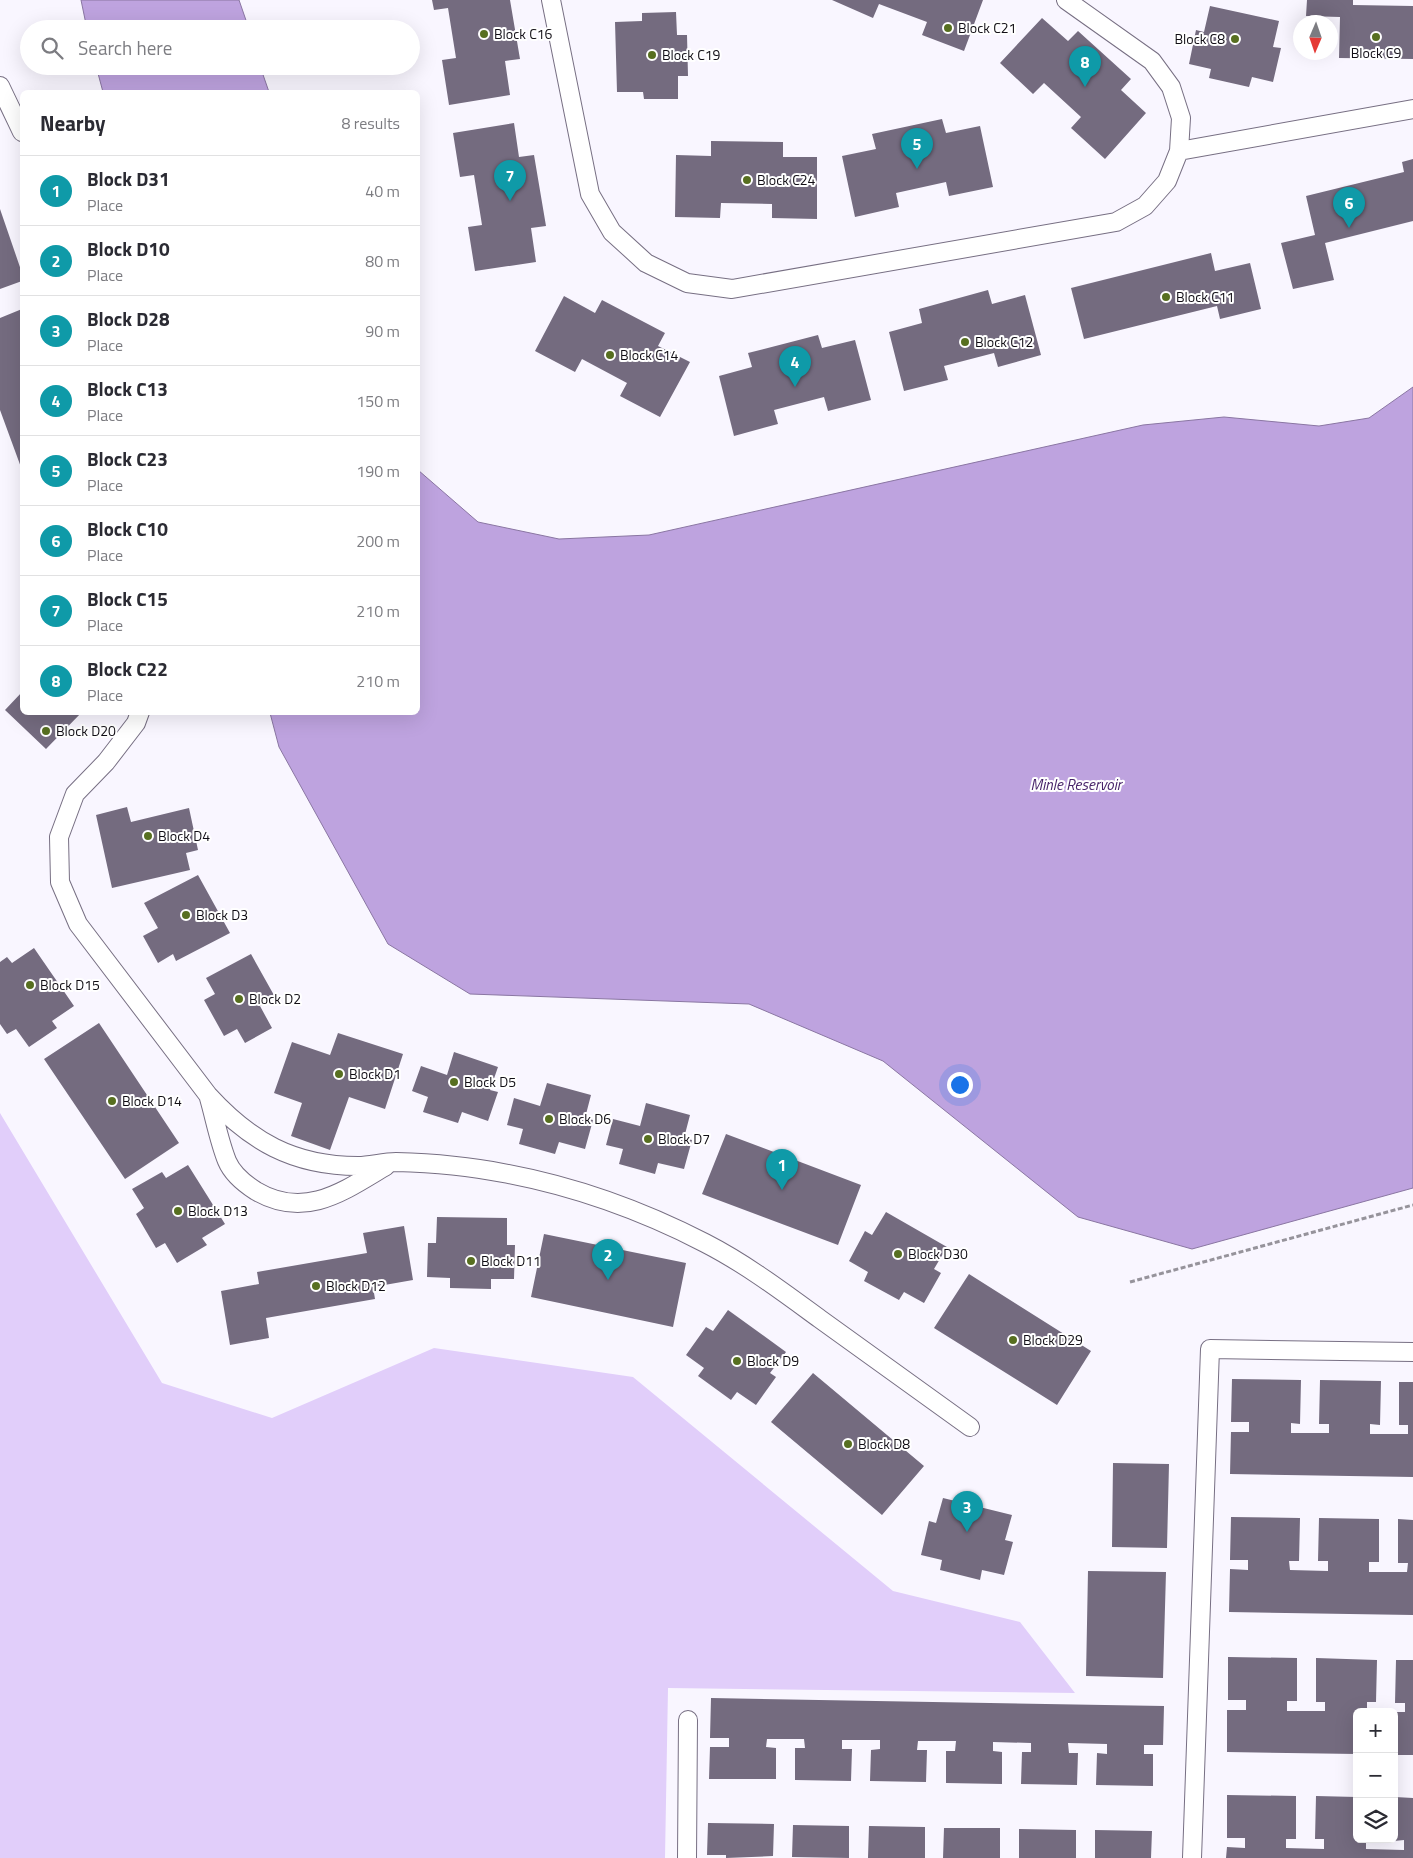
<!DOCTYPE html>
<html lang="en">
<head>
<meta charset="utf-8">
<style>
  body { margin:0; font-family:"Titillium Web",sans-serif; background:#f2f2f3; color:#2b2b33 }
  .controls { position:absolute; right:15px; bottom:15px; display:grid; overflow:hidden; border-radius:8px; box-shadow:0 5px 20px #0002 }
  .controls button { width:45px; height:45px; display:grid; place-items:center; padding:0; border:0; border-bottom:1px solid #e1e1e2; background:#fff; color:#2b2b33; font:25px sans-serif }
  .compass { position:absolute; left:1293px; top:15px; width:45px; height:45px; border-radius:50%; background:#fff; box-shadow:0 5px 20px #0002; rotate:182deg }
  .you { position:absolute; left:959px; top:1084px; width:18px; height:18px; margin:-12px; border:4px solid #fff; border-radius:50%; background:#1a73e8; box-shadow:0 0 0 8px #1a73e833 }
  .badge { display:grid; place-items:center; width:32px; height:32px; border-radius:50%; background:#1a73e8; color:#fff; font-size:16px; font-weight:700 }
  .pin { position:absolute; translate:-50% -41px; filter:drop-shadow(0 1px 2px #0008) }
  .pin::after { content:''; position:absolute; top:26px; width:18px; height:15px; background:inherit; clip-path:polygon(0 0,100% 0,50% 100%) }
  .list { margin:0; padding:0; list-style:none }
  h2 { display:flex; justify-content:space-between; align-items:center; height:65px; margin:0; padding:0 20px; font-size:21px }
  h2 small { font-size:16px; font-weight:400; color:#7c7c81 }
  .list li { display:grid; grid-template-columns:32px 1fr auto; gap:15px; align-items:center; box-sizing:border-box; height:70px; padding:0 20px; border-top:1px solid #e1e1e2 }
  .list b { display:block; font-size:19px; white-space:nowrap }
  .list p { margin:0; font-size:16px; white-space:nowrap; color:#7c7c81 }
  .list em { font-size:16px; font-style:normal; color:#7c7c81 }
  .icon { flex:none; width:28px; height:28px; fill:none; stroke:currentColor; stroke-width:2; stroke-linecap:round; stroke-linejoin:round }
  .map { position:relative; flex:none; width:1413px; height:1858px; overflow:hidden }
  .search { position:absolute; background:#fff; box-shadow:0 5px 20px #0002; left:20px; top:20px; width:400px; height:55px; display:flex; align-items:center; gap:12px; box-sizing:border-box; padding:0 18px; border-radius:28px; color:#7c7c81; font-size:19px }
  .panel { position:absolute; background:#fff; box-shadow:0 5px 20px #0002; left:20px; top:90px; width:400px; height:625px; border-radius:8px }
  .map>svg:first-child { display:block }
  .green { fill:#e1cefa }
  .water { fill:#bea3df; stroke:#8a76a2 }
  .building { fill:#746b7f }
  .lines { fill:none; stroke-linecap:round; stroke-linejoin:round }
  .lane-casing { stroke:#776f83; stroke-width:20 }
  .path { stroke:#96939b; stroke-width:3; stroke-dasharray:5 2.5; stroke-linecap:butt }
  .lane { stroke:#fff; stroke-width:18 }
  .poi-dot { fill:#576f20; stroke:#fff; stroke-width:2 }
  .labels { text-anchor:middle; stroke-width:4; stroke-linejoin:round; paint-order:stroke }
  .poi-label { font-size:14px; fill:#110e15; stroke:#fff; text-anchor:start }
  .water-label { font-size:15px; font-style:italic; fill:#462268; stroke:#fff }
</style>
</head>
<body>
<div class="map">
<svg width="1413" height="1858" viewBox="0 0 1413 1858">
  <rect width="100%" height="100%" fill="#f9f6ff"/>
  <path class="green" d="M0,1113l162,270 110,35 162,-70 199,29 260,214 127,31 55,71 -407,-5 -3,170h-665z"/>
  <path class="water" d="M81,0h158l10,29h-162z
    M96,66h164l9,26h-166z
    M1413,387v801l-221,61 -114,-32 -195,-156 -134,-57 -279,-10 -82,-50 -109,-197 -9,-34 148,-1v-242l60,52 81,17 90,-4 494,-110 81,-8 95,9 50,-8z"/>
  <path class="building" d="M432,0h78l10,59 -15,2 5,34 -61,10 -7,-45 14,-2 -8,-50 -14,2z
    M832,0h151l-19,51 -42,-16 5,-13 -48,-18 -6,14z
    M1307,0h46v5l60,1v53l-74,-1 1,-41 -34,-1z
    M1210,6l69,15 -6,26 8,1 -8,34 -21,-5 -3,10 -40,-9 2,-9 -22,-5 7,-34 8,2z
    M676,12l1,23h10l1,41h-10v23h-34l-1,-7h-26l-2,-70 27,-1v-8z
    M1042,18l26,23 10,-10 53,48 -10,11 25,23 -41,46 -34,-31 10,-11 -37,-34 -11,11 -33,-31z
    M942,119l4,14 34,-7 13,61 -44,9 -3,-14 -50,11 3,14 -44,10 -13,-61 34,-7 -4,-15z
    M514,123l5,34 15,-2 12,71 -15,2 5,34 -61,9 -7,-44 14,-2 -8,-50 -14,2 -7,-44z
    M711,141l72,1v15h34v62l-45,-1v-14l-51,-1 -1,15 -45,-1 1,-62 35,1z
    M1413,159v62l-88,22 9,37 -41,9 -12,-46 34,-8 -9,-39 98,-24 -2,-10z
    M0,209l22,64v8l-22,8z
    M1211,253l4,18 35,-8 11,46 -41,10 -3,-13 -133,33 -13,-51z
    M988,290l4,14 33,-9 16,60 -43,12 -4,-14 -50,13 4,14 -44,11 -15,-59 33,-9 -3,-14z
    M564,296l31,17 7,-13 63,33 -7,13 32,16 -30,55 -40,-21 7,-13 -45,-24 -7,13 -40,-21z
    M22,309v161l-22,-60v-92z
    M818,335l4,13 33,-8 16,60 -43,11 -4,-14 -50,13 4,14 -44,12 -15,-60 33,-9 -4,-14z
    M22,692v20h60l-36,37 -41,-39z
    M127,807l4,15 58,-14 9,42 -12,3 4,17 -78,18 -16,-73z
    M198,875l32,58 -54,28 -3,-7 -15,9 -15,-27 15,-8 -14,-25z
    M34,948l40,58 -22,15 5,7 -28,19 -13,-18 -9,5 -7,-10v-62l7,-5 5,6z
    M251,954l24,43 -15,9 12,22 -27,15 -8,-14 -13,7 -20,-36 11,-6 -9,-16z
    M99,1023l80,120 -54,36 -81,-120z
    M338,1033l65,21 -18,55 -36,-12 -19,53 -39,-14 11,-33 -28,-10 18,-51 38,13z
    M454,1052l44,15 -8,23 8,2 -10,29 -26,-9 -4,11 -35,-11 5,-15 -16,-6 9,-25 26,9z
    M547,1083l44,12 -6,23 8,2 -8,29 -26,-7 -4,12 -36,-10 4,-15 -16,-4 7,-27 26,8z
    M646,1103l44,12 -6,23 8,2 -8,29 -26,-6 -3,11 -36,-10 4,-15 -17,-4 7,-26 27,7z
    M726,1134l135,51 -23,60 -136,-51z
    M188,1165l37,59 -23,14 5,7 -30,18 -12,-20 -9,5 -20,-34 8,-6 -12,-19 30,-17 4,6z
    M886,1212l61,35 -13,22 7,4 -17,30 -20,-11 -5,8 -35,-19 4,-9 -19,-11 16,-30 7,4z
    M437,1217l70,1v27h8l-1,34h-23v10l-41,-1v-10l-23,-1 1,-34h8z
    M404,1226l9,54 -40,7 2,12 -109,19 3,20 -39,7 -9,-54 38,-7 -2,-12 110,-19 -4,-20z
    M544,1234l142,29 -13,64 -142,-30z
    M969,1274l122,77 -34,54 -123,-77z
    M728,1310l58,42 -16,21 6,4 -20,28 -19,-13 -6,8 -33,-24 6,-8 -18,-13 20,-28 7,4z
    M813,1373l111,93 -42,49 -111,-93z
    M1232,1379l69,1 -1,44 -9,-1v10h38v-9h-10l1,-44 61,1 -1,44 -10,-1v10h38v-9h-9v-43h14v95l-183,-3 1,-42h18v-10h-18z
    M1113,1463l56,1 -2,84 -55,-1z
    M943,1498l69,17 -7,25 8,2 -9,33 -22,-5 -2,10 -40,-10 2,-10 -21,-5 8,-34 7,2z
    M1231,1517l69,1 -1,43h-10l1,9 38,1v-10h-10l1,-43 60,1v43h-10v10h38l1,-9h-10v-44l15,1v95l-184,-3 1,-43 18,1v-10h-18z
    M1088,1571l78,1 -3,106 -77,-2z
    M1228,1657l69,1v43h-10v10h38v-9h-9v-44l61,2 -1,42h-9v10h-10v42l-130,-2v-42h19v-10h-18z
    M1396,1660h17v95h-19v-43h11v-9h-10z
    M711,1698l453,8 -1,39h-19v9h9v32l-57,-1 1,-32 10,1v-10l-39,-1 1,10h9l-1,32 -56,-1 1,-32h9v-9l-38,-1v9l9,1v32l-56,-1v-32h9l1,-10h-38l-1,9h10l-1,32 -56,-1 1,-31 9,-1v-9h-38v9h10l-1,32 -56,-1v-32h10l-1,-9h-37l-1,8 10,1v31h-67l1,-32h19v-9h-19z
    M1227,1795l69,1v43h-10v9l38,1v-10h-9l1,-43 41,1v42h9v10l38,1v-10l-10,1 1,-44 18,1v60h-187l1,-11 18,1v-10h-18z
    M708,1823l66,1 -1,32 -47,2v-3h-19z
    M793,1825l56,1v32l-57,-1z
    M869,1826l56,1v31h-57z
    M944,1828h56v30h-57z
    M1019,1829l57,1v28h-57z
    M1095,1830l57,1 -1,27h-56z"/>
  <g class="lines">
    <defs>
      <path id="lane" d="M551,0l39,194 22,38 34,31 41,20 45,6 384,-67 29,-16 22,-25 12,-30 2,-33 -10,-31 -19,-26 -86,-61
        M0,86l22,46
        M1179,151l234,-42
        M140,712l-4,11 -30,39 -31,32 -16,43 1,45 18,42 130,171c42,46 85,71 150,71 12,0 25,-4 38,-4 36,1 72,4 107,11 71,13 138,37 202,70 41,21 78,49 115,76 50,36 100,72 150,108
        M209,1098c6,21 10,43 18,63 5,12 18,23 29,30 49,29 88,0 130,-25
        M687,1858l1,-138
        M1192,1858l18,-509 203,3"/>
    </defs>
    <use href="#lane" class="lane-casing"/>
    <path class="path" d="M1130,1282l283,-77"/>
    <use href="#lane" class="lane"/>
  </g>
  <g class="poi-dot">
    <circle cx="948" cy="28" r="5"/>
    <circle cx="484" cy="34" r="5"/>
    <circle cx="1376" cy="37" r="5"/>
    <circle cx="1235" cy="39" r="5"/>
    <circle cx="652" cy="55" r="5"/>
    <circle cx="747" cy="180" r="5"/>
    <circle cx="1166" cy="297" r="5"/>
    <circle cx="965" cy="342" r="5"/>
    <circle cx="610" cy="355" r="5"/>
    <circle cx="46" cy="731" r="5"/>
    <circle cx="148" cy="836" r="5"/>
    <circle cx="186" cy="915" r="5"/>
    <circle cx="30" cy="985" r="5"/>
    <circle cx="239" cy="999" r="5"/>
    <circle cx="339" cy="1074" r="5"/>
    <circle cx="454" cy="1082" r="5"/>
    <circle cx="112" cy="1101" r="5"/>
    <circle cx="549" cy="1119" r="5"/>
    <circle cx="648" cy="1139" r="5"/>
    <circle cx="178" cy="1211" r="5"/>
    <circle cx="898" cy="1254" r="5"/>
    <circle cx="471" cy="1261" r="5"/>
    <circle cx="316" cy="1286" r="5"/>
    <circle cx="1013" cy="1340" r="5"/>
    <circle cx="737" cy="1361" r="5"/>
    <circle cx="848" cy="1444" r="5"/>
  </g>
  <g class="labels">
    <g class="poi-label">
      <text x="958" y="33">Block C21</text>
      <text x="494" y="39">Block C16</text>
      <text x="1225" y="44" text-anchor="end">Block C8</text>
      <text x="1376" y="58" text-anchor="middle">Block C9</text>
      <text x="662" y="60">Block C19</text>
      <text x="757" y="185">Block C24</text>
      <text x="1176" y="302">Block C11</text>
      <text x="975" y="347">Block C12</text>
      <text x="620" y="360">Block C14</text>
      <text x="56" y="736">Block D20</text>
      <text x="158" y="841">Block D4</text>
      <text x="196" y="920">Block D3</text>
      <text x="40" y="990">Block D15</text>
      <text x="249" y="1004">Block D2</text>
      <text x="349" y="1079">Block D1</text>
      <text x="464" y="1087">Block D5</text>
      <text x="122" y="1106">Block D14</text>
      <text x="559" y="1124">Block D6</text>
      <text x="658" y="1144">Block D7</text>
      <text x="188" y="1216">Block D13</text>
      <text x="908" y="1259">Block D30</text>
      <text x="481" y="1266">Block D11</text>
      <text x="326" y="1291">Block D12</text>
      <text x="1023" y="1345">Block D29</text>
      <text x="747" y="1366">Block D9</text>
      <text x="858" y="1449">Block D8</text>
    </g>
    <g class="water-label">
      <text x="1076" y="790">Minle Reservoir</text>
    </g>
  </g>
</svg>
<div class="controls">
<button>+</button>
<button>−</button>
<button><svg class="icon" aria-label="layers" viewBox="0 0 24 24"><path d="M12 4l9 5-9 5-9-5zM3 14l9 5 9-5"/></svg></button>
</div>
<svg class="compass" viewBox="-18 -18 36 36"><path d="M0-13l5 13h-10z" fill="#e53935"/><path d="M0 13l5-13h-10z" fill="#7c7c81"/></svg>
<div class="you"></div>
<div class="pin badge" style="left:782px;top:1190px;background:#0f9aa8">1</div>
<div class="pin badge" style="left:608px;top:1280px;background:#0f9aa8">2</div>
<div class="pin badge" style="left:967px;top:1532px;background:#0f9aa8">3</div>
<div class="pin badge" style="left:795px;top:387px;background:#0f9aa8">4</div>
<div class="pin badge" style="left:917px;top:169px;background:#0f9aa8">5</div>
<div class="pin badge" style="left:1349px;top:228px;background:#0f9aa8">6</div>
<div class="pin badge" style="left:510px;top:201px;background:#0f9aa8">7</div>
<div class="pin badge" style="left:1085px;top:87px;background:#0f9aa8">8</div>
<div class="search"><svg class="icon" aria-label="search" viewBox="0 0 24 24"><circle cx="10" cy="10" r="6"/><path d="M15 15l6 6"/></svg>Search here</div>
<section class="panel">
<h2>Nearby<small>8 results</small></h2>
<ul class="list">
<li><span class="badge" style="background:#0f9aa8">1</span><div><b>Block D31</b><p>Place</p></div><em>40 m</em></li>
<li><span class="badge" style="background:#0f9aa8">2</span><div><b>Block D10</b><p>Place</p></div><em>80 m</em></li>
<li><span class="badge" style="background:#0f9aa8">3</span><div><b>Block D28</b><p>Place</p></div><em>90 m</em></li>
<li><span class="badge" style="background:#0f9aa8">4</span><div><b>Block C13</b><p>Place</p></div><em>150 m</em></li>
<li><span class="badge" style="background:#0f9aa8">5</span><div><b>Block C23</b><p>Place</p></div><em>190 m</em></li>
<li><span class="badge" style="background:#0f9aa8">6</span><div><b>Block C10</b><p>Place</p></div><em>200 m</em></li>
<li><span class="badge" style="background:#0f9aa8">7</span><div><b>Block C15</b><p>Place</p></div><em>210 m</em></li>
<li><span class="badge" style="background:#0f9aa8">8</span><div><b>Block C22</b><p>Place</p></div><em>210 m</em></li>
</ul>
</section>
</div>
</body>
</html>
